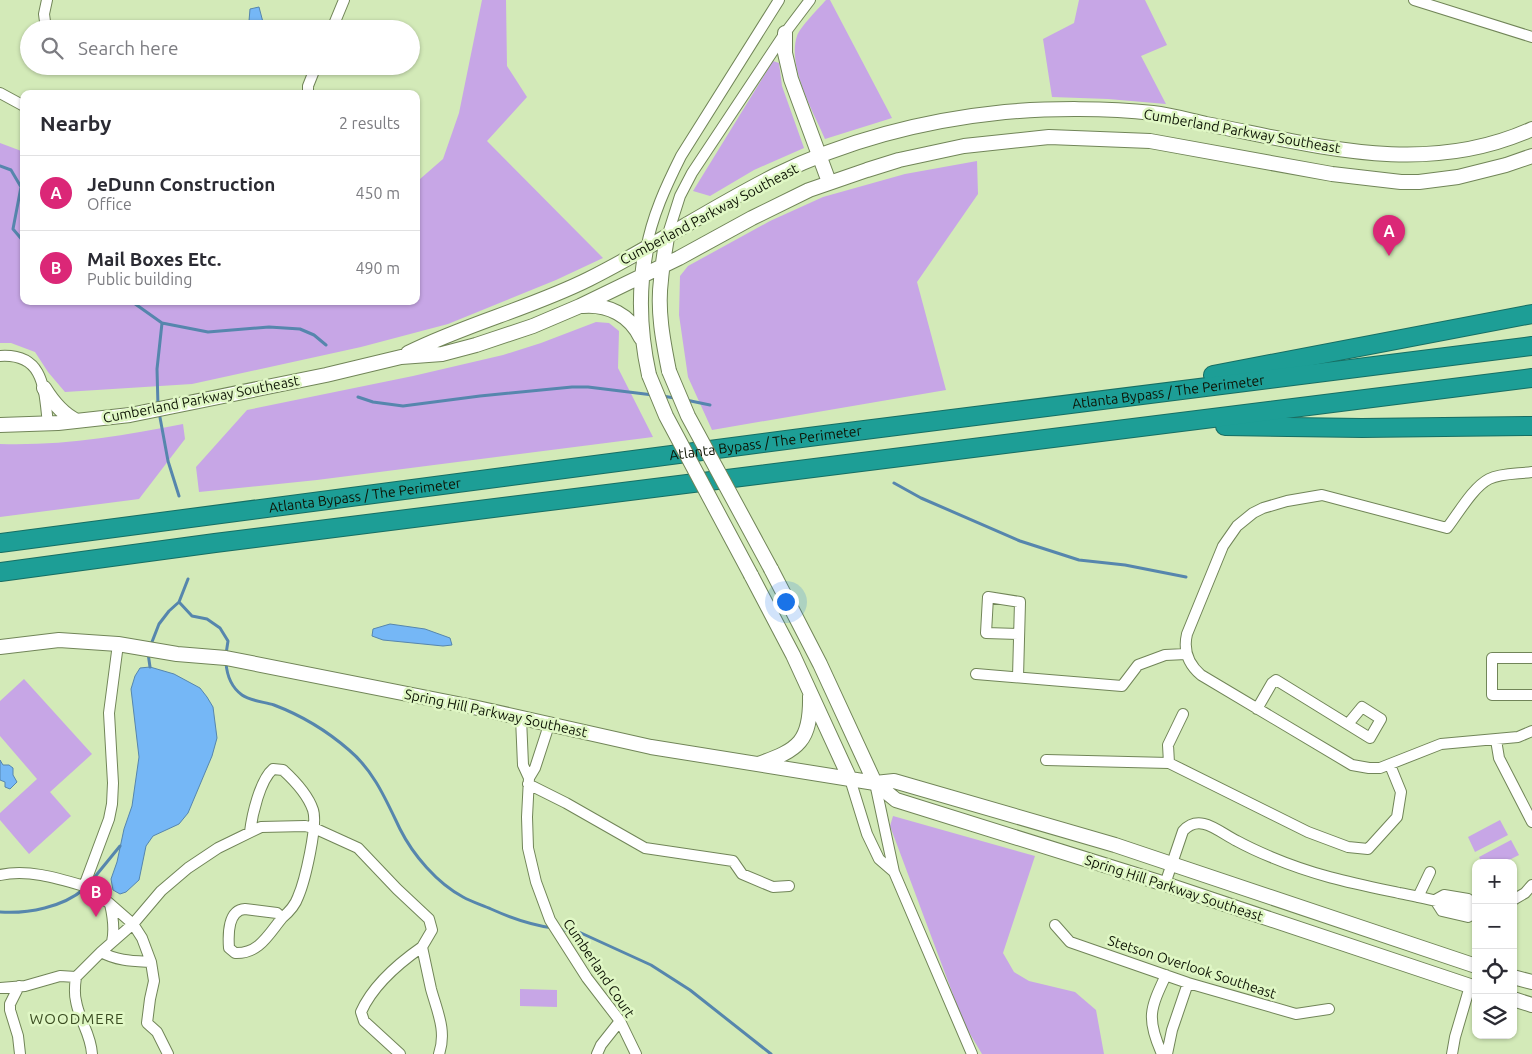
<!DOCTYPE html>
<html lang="en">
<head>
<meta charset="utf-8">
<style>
  body { margin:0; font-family:Ubuntu,sans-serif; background:#f7f7f7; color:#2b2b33 }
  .controls { position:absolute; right:15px; bottom:15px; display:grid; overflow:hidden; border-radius:10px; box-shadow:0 1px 4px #0004 }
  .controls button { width:45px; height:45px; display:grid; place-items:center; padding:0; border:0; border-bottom:1px solid #e1e1e2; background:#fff; color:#2b2b33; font:25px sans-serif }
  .you { position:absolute; left:785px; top:601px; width:18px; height:18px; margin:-12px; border:4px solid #fff; border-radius:50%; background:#1a73e8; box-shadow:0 0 0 8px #1a73e833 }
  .badge { display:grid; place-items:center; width:32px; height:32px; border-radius:50%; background:#db2777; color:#fff; font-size:16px; font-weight:700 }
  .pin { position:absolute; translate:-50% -41px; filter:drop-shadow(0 1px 2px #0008) }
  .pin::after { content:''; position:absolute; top:26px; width:18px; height:15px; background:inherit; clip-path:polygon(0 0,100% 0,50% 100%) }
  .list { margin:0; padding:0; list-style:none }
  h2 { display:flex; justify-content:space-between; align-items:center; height:65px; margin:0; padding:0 20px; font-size:21px }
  h2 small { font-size:16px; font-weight:400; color:#7c7c81 }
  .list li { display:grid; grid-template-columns:32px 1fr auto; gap:15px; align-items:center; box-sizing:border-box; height:75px; padding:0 20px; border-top:1px solid #e1e1e2 }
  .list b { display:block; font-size:19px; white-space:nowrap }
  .list p { margin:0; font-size:16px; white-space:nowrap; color:#7c7c81 }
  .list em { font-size:16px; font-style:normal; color:#7c7c81 }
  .icon { flex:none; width:28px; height:28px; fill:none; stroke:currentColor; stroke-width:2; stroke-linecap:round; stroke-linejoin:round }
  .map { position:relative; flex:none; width:1532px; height:1054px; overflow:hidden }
  .search { position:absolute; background:#fff; box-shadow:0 1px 4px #0004; left:20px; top:20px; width:400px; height:55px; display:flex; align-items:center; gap:12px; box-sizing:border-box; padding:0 18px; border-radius:28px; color:#7c7c81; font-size:19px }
  .panel { position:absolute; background:#fff; box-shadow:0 1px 4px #0004; left:20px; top:90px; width:400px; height:215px; border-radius:10px }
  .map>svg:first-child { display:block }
  .green { fill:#c7a6e6 }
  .water { fill:#75b7f6; stroke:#5686ad }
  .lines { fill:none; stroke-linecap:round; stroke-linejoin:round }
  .stream { stroke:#5686ad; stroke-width:3 }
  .street-casing { stroke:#718558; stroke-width:12 }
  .secondary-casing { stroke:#718558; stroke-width:16 }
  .highway-casing { stroke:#176e63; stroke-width:20 }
  .street { stroke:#fff; stroke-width:10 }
  .secondary { stroke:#fff; stroke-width:14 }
  .highway { stroke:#1d9e96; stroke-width:18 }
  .secondary-bridge-casing { stroke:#718558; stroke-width:16; stroke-linecap:butt }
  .secondary-bridge { stroke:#fff; stroke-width:14 }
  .labels { text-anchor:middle; stroke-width:5; stroke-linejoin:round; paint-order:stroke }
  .street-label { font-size:14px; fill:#0d1404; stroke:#e0f7c5 }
  .neighbourhood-label { font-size:15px; letter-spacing:1px; fill:#3a4c21; stroke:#e0f7c5 }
</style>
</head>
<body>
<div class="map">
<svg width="1532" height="1054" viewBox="0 0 1532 1054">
  <rect width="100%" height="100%" fill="#d3eab8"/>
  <path class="green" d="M482,0h24l1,66 20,31 -40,44 116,117 -47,22 -108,44 -87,23 -169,37 -127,8 -17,-20 -13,-20 -24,-9h-11v-200l24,9v149h392v-121l4,-1 23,-20 16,-46z
    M826,0h4l62,118 -67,21c-12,-28 -38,-73 -28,-103 3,-9 22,-28 29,-36z
    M1079,0h66l22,45 -26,11 25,48 -58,-5 -56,-2 -9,-58 31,-16z
    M773,61l6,2 3,23 22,62 -50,22 -44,26 -17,-5z
    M977,161l1,33 -61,88 29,108 -234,40 -24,-53 -9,-62 1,-39 8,-10 82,-45 53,-24 82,-23z
    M596,322l13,1 10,8 -1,37 35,69 -336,43 -118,12 -3,-25 51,-57 166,-34 90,-21 38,-12z
    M183,424l2,15 -46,60 -139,18v-73c62,2 122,-8 183,-20z
    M24,679l68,75 -42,38 21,24 -42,38 -29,-34v-7l37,-34 -37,-43v-35z
    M893,816l142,40 -32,97 11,19 15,9 46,11 21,18 8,44h-122l-18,-30 -74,-198z
    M1500,820l8,15 -33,17 -7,-15z
    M1511,840l8,15 -16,8h-21l-3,-6z
    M520,989l37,1v17l-37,-1z"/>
  <path class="water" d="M259,7l5,19 -3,3h-20v-4l8,-4 1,-12z
    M390,624l35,5 25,9 2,7 -9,1 -60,-6 -11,-4 1,-7z
    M150,667l24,7 26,14 7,9 6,10 4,31 -5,18 -24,57 -9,11 -26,12 -7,10 -7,34 -13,12 -6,2 -7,-4 -2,-11 6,-17 7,-33 8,-23 7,-49 -8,-68 4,-13 5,-8z
    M0,760l3,5h6l4,3v7l4,7 -7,7 -5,-2v-5l-5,-2z"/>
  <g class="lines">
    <path class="stream" d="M0,166l11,4 10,17 -8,42 11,13
      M131,301l31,22 46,9 61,-5 31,2 14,6 12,10
      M662,396l13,2
      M358,397l15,5 30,4 77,-10 92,-9h16l65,8
      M686,400l24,5
      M158,406l-1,-37 5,-46
      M159,412l9,49 11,35
      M894,483l27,15 99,43 59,19 46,5 61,12
      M179,602l13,14 15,3 13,9 8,13 -2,13
      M150,647l9,-23 10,-13 10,-9 9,-23
      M148,653l2,14
      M226,663c1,13 5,24 16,32 8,6 23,7 32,10 29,11 52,25 75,45 25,21 37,50 51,79 13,26 37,54 63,68 9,5 19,8 28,12 20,9 41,16 62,19
      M89,884l31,-38
      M0,912c28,2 63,-5 84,-23
      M559,929l22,4 70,32 39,25 81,64"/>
    <defs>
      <path id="street" d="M1414,0l118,37
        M46,29l-2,-15 3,-14
        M332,29l12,-29
        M0,93l24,13
        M308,94v-8l8,-20
        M667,237l13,-41 12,-23 93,-140 25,-33
        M646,250c6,-34 20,-64 35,-94l98,-156
        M0,356c45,-3 44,34 48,68
        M1532,472c-14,2 -31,1 -43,7 -16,8 -31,35 -42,49l-125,-33 -35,6 -24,7 -10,5 -16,13 -14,20 -36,88c-4,17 1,30 14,41l151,90 17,3h11l61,-24 77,-7 14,-6
        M118,644l-9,69 4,70 -1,21 -3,15 -25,67 25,17 24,21 9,14 9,24 3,19 -4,18 -3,24 10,9 11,22
        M1532,658h-40v37h40
        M976,674l146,12 16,-21 27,-10 21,-1
        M1018,677l2,-75 -32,-5 -2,36 33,1
        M1257,709l15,-26 4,-3 94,58 11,-19 -19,-12 -14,17
        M521,718l2,47 6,13 -2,39 1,31 8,34 14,38 37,58 33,43 16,33
        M1496,740l3,18 33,64
        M1046,760l123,3 139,69 40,15 20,2 29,-32 4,-25 -11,-27
        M1169,763l-1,-18 15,-31
        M529,778l6,-10 14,-43
        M850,779l17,55 12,25 15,13
        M875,783l19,89 78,182
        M528,784l38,19 79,45 88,13 9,13 31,13 16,-1
        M250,832c2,-17 10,-52 23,-63l10,1c12,11 25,25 30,40 5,15 -8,71 -15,87 -3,9 -9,15 -16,21
        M0,875c28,-6 57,3 84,11
        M1165,884l18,-53c17,-19 37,2 54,10 11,6 22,11 34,16 45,19 81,26 128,36 23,4 45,10 67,15h10
        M1418,897l12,-25
        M1435,900l7,11 26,6 8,-5
        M1435,900l9,-5 24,4 8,6
        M1513,900l12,-7 7,-8
        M110,904c3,13 5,25 2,38
        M245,909l32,4 5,5c-14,17 -23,36 -47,35l-6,-5c-1,-14 -1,-38 16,-39z
        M1055,925l15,17 118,41 108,31 33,-5
        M101,952c16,9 32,9 50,10
        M76,977c-1,7 -2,16 0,24 3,19 15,33 16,53
        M19,986l-9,18v6l8,26 2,18
        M0,988l25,-2 35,-10 16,1 25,-25 32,-28 28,-33 27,-23 30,-20 43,-21 44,-1 9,2 44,20 39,41 32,30 3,11 -10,17
        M400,1054l-36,-33 -3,-9c12,-27 38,-49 61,-65 3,14 6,28 9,42 6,22 16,42 8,65
        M597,1054l4,-9 19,-24
        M1162,1054c-16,-36 -12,-45 4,-79
        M1167,1054l5,-24 16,-47
        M1452,1054l3,-17 15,-51"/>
      <path id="secondary" d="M785,33v20l6,26 38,103
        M667,237c-2,14 -5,29 -6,43 -4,30 2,61 8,91
        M646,250c-8,41 -6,84 3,125
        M583,306c25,-2 47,9 58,32
        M408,353c58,-29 123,-45 181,-74 64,-32 123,-72 187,-104 71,-35 150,-55 229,-63 45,-4 103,-4 148,1 18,2 35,7 53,11 110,21 218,54 326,5
        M44,388c8,13 18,26 33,33
        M0,425l58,-2 72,-8 196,-40 75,-18 41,-3 34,-9 57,-19 47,-20 99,-48 73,-40 57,-28 58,-20 32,-10 65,-14 85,-9 101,4 182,33 69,8h18l39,-5 48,-12 26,-9
        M771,569l49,95 55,119 21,17 269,84 311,104
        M751,575l42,80 57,124
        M0,647l59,-7 59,4 59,10 49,4 247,49 178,40 224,36 19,-2 221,64 361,121
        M758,764c41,-14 53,-23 52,-68
        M1513,977l19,5
        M1513,999l19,6"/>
      <g id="highway">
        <path d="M1213,375l319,-61"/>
        <path d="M1225,426l137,2 170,-2"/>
        <path id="s1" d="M0,543l809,-106 723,-91"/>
        <path d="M0,572l215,-29 1317,-165"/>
      </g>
    </defs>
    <use href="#street" class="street-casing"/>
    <use href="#secondary" class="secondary-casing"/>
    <use href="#highway" class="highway-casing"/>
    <use href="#street" class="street"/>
    <use href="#secondary" class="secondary"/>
    <use href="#highway" class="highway"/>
    <defs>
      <path id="secondary-bridge" d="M669,371l19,45 83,153
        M649,375l17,41 85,159"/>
    </defs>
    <use href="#secondary-bridge" class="secondary-bridge-casing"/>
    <use href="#secondary-bridge" class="secondary-bridge"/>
  </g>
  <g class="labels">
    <g class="street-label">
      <text transform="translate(1242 131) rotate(10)" y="5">Cumberland Parkway Southeast</text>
      <text transform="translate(709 214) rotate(-28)" y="5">Cumberland Parkway Southeast</text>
      <text dy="5" stroke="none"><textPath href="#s1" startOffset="1178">Atlanta Bypass / The Perimeter</textPath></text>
      <text transform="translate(201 399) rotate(-11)" y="5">Cumberland Parkway Southeast</text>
      <text dy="5" stroke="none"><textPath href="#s1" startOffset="772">Atlanta Bypass / The Perimeter</textPath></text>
      <text dy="5" stroke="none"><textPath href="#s1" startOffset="368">Atlanta Bypass / The Perimeter</textPath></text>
      <text transform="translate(496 713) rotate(12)" y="5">Spring Hill Parkway Southeast</text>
      <text transform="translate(1174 888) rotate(18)" y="5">Spring Hill Parkway Southeast</text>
      <text transform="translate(1192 967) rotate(18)" y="5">Stetson Overlook Southeast</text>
      <text transform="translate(599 968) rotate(56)" y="5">Cumberland Court</text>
    </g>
    <g class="neighbourhood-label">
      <text x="77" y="1024">WOODMERE</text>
    </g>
  </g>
</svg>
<div class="controls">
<button>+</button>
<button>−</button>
<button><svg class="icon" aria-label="locate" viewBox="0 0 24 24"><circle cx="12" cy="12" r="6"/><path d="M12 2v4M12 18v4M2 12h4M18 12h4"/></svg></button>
<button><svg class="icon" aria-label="layers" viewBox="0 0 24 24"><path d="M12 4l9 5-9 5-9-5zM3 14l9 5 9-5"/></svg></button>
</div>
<div class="you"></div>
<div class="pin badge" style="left:1389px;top:256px">A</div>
<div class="pin badge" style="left:96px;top:917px">B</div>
<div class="search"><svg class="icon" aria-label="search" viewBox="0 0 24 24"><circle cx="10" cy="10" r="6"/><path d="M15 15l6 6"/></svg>Search here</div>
<section class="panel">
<h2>Nearby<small>2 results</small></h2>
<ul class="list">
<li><span class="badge">A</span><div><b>JeDunn Construction</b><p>Office</p></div><em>450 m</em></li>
<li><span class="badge">B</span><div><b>Mail Boxes Etc.</b><p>Public building</p></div><em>490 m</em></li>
</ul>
</section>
</div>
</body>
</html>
